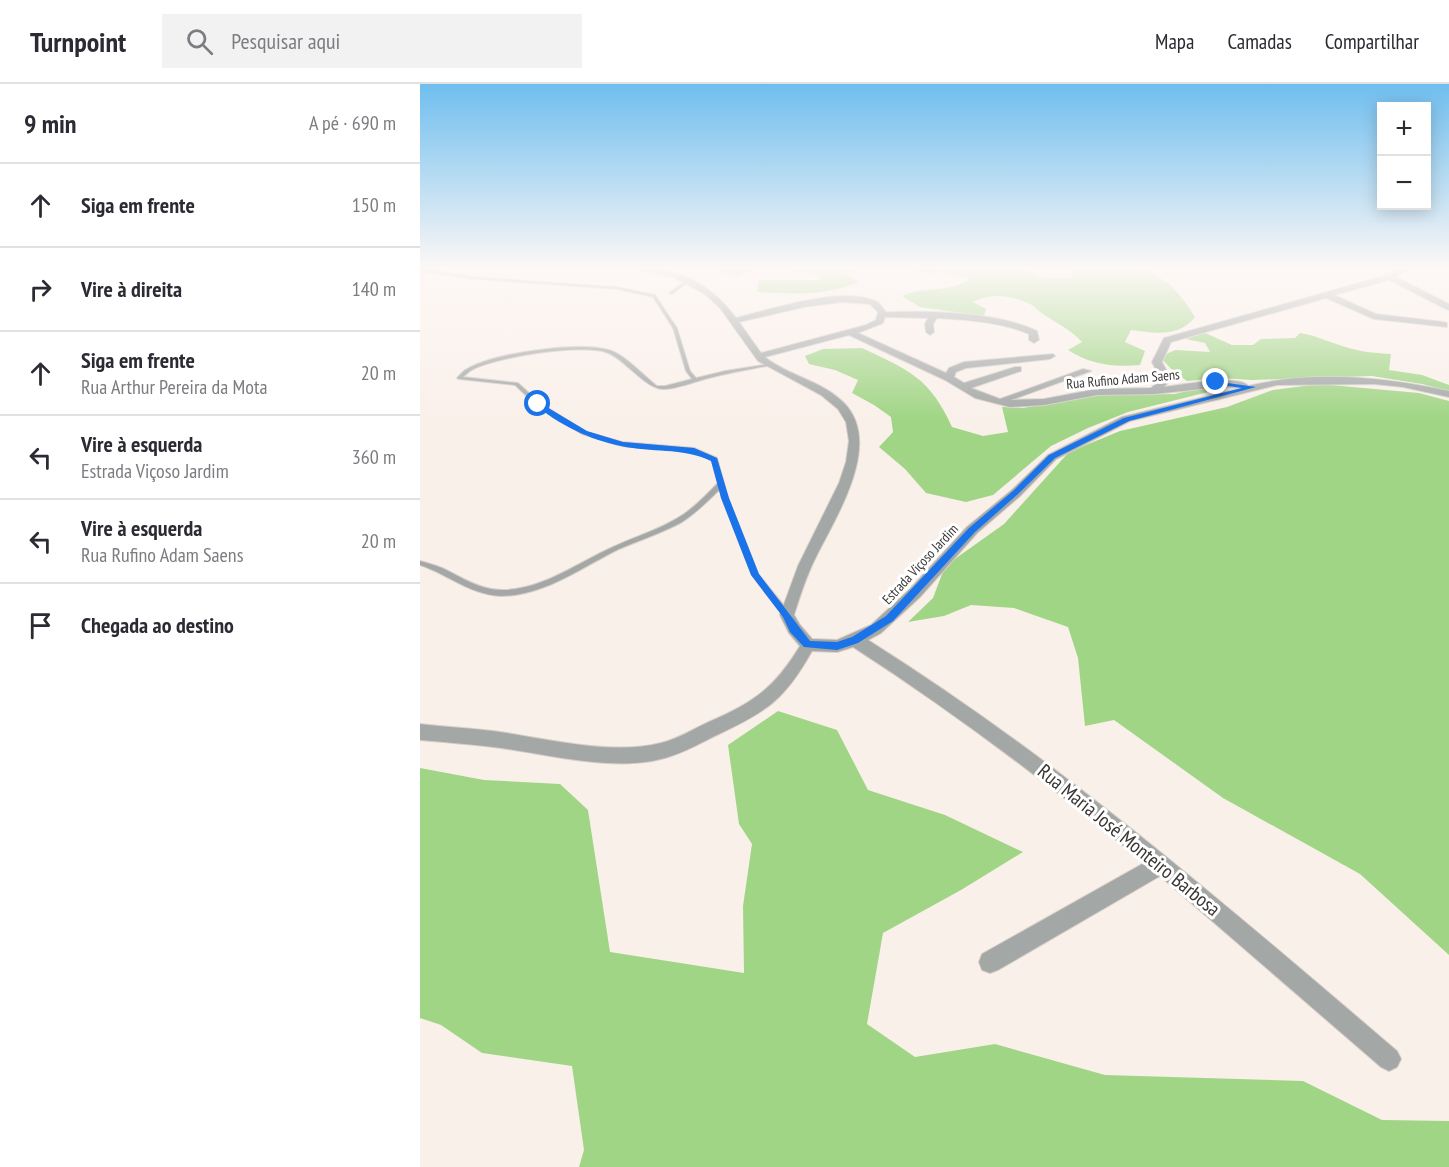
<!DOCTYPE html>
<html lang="pt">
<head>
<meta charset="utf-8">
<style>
  body { margin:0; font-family:"PT Sans Narrow",sans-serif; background:#f2f2f3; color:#2b2b33 }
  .controls { position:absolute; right:18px; top:18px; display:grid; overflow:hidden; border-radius:0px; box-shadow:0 3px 15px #0003 }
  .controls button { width:54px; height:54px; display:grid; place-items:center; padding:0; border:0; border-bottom:2px solid #e1e1e2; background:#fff; color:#2b2b33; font:30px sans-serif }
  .stop { position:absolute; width:18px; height:18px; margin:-14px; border:4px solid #1a73e8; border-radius:50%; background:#fff }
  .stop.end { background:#1a73e8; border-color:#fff; box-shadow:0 2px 6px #0008 }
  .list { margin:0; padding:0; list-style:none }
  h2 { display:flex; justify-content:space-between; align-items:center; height:78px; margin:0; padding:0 24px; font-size:26px }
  h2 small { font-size:20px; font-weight:400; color:#7c7c81 }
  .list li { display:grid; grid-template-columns:39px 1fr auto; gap:18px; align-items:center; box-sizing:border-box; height:84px; padding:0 24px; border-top:2px solid #e1e1e2 }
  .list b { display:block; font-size:22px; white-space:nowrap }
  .list p { margin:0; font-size:20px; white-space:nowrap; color:#7c7c81 }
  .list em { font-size:20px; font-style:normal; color:#7c7c81 }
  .icon { flex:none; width:33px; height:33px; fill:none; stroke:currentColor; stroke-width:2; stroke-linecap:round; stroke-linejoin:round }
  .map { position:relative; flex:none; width:1029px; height:1083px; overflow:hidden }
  header { display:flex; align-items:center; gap:36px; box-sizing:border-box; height:84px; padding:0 30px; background:#fff; border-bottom:2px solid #e1e1e2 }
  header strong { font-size:28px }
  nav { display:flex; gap:33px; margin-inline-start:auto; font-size:21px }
  .search { width:420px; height:54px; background:#f2f2f3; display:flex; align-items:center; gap:15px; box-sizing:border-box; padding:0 21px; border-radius:0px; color:#7c7c81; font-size:22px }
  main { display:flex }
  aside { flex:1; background:#fff }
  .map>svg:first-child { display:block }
  .green { fill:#a1d586 }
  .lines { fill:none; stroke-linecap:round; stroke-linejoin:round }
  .service-casing { stroke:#d7cec9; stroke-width:2 }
  .minor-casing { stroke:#d7cec9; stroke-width:2 }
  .service { fill:#a3a8a7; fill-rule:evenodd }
  .minor { fill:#a3a8a7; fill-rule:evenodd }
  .route { fill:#1a73e8 }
  .labels { text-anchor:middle; stroke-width:6; stroke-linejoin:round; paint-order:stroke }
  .far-street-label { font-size:14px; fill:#393533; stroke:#fff }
  .near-street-label { font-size:20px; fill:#393533; stroke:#fff }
</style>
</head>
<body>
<header>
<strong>Turnpoint</strong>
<div class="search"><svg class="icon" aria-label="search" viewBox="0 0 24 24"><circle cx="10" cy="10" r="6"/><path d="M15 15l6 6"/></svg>Pesquisar aqui</div>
<nav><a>Mapa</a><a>Camadas</a><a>Compartilhar</a></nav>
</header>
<main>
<aside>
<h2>9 min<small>A pé · 690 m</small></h2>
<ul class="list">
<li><svg class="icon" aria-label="ahead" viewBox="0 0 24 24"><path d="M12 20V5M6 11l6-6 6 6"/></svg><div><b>Siga em frente</b></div><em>150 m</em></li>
<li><svg class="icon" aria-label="right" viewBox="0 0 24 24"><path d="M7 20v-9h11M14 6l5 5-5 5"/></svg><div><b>Vire à direita</b></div><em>140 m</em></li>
<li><svg class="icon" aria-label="ahead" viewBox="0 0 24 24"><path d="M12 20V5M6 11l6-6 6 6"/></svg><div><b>Siga em frente</b><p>Rua Arthur Pereira da Mota</p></div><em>20 m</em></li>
<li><svg class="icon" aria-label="left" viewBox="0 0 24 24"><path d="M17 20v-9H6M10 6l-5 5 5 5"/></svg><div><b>Vire à esquerda</b><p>Estrada Viçoso Jardim</p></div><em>360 m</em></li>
<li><svg class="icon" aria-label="left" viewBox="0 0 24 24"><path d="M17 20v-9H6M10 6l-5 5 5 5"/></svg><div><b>Vire à esquerda</b><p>Rua Rufino Adam Saens</p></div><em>20 m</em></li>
<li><svg class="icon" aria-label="arrive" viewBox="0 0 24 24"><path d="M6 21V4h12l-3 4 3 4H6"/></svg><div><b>Chegada ao destino</b></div></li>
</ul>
</aside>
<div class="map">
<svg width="1029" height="1083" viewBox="0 0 1029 1083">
  <rect width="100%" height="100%" fill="#faf0ea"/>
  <path class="green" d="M355,183h120l-9,3 -44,2 17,10c-32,14 -67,12 -102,10l2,-12h63l-3,-5 -49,-7z
    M497,183h107l1,3 20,8 25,1 5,-12h70c7,8 14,10 23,16 7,5 22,25 27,34 -17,21 -40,16 -64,13l-6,12 20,9 -5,14c-26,2 -49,0 -72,-15l14,-8c-13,-14 -23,-17 -39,-28 -5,-3 -9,-9 -15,-11 -18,-8 -38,-10 -55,-1l13,7 -2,7 -64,-9 -18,-11c22,-11 47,-1 68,-18z
    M783,248l29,13h21l8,-6 34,-1 5,-5c20,3 37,13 57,17 11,3 23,3 34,4l-2,16 33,5 27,10v6l-27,-7 -50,-8 -120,4 -32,-2 -33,3 -14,-10 -13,-14 15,-7 35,2 -5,-9 -19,-4z
    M442,264c47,22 68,30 90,79l31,9 25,-4 -6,-25 21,1 72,-13 80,-1 24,-6 10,1 -1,3 -80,20 -40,16 -37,18 -58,49 -27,7 -40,-9 -21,-24 -26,-22 14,-15 -2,-15 -17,-12 -22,-12 6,-13 -23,-10 -26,-6 -4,-8 18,-7z
    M899,300l100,9 30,8v554l-89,-81 -137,-76 -109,-78 -29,6 -7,-68 -10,-31 -54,-19 -43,-3 -27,11 -36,6 25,-24 12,-32 59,-42 65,-72 51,-21 107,-24 46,-17z
    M358,627l59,19 31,60 77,25 78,37 -62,38 -78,43 -16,91 48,33 80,-13 110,31 198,6 79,39 67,1v46h-870l5,-17 -12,-84 -90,-13 -41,-28 -21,-7v-250l64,12 76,4 28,26 22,142 134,21 -1,-67 9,-62 -13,-20 -11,-79z"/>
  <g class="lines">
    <defs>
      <path id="service" d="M16,183h5l-6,4 39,6 143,10 38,8 22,33 13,43 6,7 29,-7 44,-7v1l-2,1c-20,4 -39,7 -58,12 -12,3 -33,11 -44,11 -18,2 -39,-29 -57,-36 -25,-10 -115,4 -138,18 -1,1 -6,5 -7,6l55,6 22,20 46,29 36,10 72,6 23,10 11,40 30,76 32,39 1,2 -1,2h-6l-32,-42 -30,-77 -2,-9c-12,12 -24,24 -38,33 -20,11 -42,18 -63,27 -37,18 -75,47 -118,47 -30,-1 -54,-22 -81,-31v-4c7,2 15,4 22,7 19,9 38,22 60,22 40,0 75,-27 111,-43 23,-11 49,-18 71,-33 13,-9 23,-20 34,-31l-6,-23 -19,-8 -71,-6 -40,-12 -46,-29 -21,-20 -56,-6 -2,-1c3,-3 6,-7 10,-9 26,-16 112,-28 142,-19 15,4 35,26 48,36h8l27,-7 -6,-8 -13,-43 -20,-31 -36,-8 -143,-10 -43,-6h-11v-2h10z
        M268,195l3,1 -19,14h-2v-2z"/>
      <path id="minor" d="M205,183c49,0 81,11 111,51 35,-9 103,-31 137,-18 6,1 10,8 13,12 46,-1 109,-1 151,19l2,9 -5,3 -5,-3v-6c-28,-12 -61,-14 -92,-16l-4,6 1,8 -4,3 -4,-3 -1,-8 3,-6 -43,-1 -2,6 -25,10 88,40 3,-5 15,-6 89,-8 2,2 -5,3 -84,9 -10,4 -2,5 10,6 51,-16h6v4l-50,17 29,11 83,-30 8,2 -80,29 33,-1 53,-10 54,-1 10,-9 -9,-17 12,-24 223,-63 15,-8h10l-16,10 53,27v6l-3,-1 -57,-29 -55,15 42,19 68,8 3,1v4l-73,-8 -48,-21 -155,44 -9,20 9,17 -7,8c15,-2 77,-13 84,-1 65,-16 136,-9 201,5v6l-46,-10 -29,-3 -97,1 -147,36 -74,38 -36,37 -43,37 -57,64 -39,36 -13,7c191,120 358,265 529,411l4,8 -4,8 -8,4 -8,-4 -221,-191 -162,94 -8,3 -8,-3 -3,-8 3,-8 162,-91c-93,-78 -189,-150 -291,-216l-16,5 -25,-1c-27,48 -44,60 -93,83 -17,8 -35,19 -54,24 -51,15 -121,-5 -172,-11 -24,-3 -49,-5 -73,-7v-16c24,3 49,4 73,7 51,7 118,25 168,12 17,-4 34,-15 50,-22 44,-19 64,-34 89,-75l-11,-13 -9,-18 18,-49 41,-83 7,-21 3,-21 -3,-19 -8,-13 -17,-14 -63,-34 -38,-53 -15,-14 -32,-17zM422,218l28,2 8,8 -2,8 -10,5 -105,28 -22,-31 65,-15zM429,251l96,45 30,18 35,9 34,-2 53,-10 57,-1 67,-7 20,1 -119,29 -74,38 -36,35 -45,37 -57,62 -39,36 -34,15 -25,-1 -12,-14 -6,-10c6,-19 12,-38 21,-56 20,-41 69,-115 29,-156 -23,-23 -56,-27 -79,-46z
        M299,183l18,4 26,-4 -26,8 -15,-3z
        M480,183h21l17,4 -4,2z
        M745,183h24c-5,4 -19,4 -24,0z"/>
    </defs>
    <use href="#service" class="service-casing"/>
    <use href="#minor" class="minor-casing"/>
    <use href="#service" class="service"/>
    <use href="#minor" class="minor"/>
  </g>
  <linearGradient id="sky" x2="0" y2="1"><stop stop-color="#6fbeef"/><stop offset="0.55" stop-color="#fdf8f6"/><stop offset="1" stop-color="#fdf8f6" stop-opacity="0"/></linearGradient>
  <rect width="1029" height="335" fill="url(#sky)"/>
  <path class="route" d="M793,297l43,6 -127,34 -74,37 -37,36 -43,38 -82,89 -35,22 -21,7 -33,-3 -14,-15 -7,-15 -32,-42 -30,-77 -10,-37c-30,-14 -59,-8 -90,-15 -31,-6 -63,-22 -87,-42l6,-1 47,28 36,11 71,6 23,10 12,40 30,76 51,67 27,1 15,-5 34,-21 83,-88 44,-37 36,-36 75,-37 118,-30 -26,-4z"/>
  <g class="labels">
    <g class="far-street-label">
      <text transform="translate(703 295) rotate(-5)" y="5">Rua Rufino Adam Saens</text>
      <text transform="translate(500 480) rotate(-47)" y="5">Estrada Viçoso Jardim</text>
    </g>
    <g class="near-street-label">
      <text transform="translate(709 756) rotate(39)" y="7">Rua Maria José Monteiro Barbosa</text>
    </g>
  </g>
</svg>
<div class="controls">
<button>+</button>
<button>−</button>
</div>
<div class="stop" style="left:118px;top:320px"></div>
<div class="stop end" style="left:796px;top:298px"></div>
</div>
</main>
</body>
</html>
